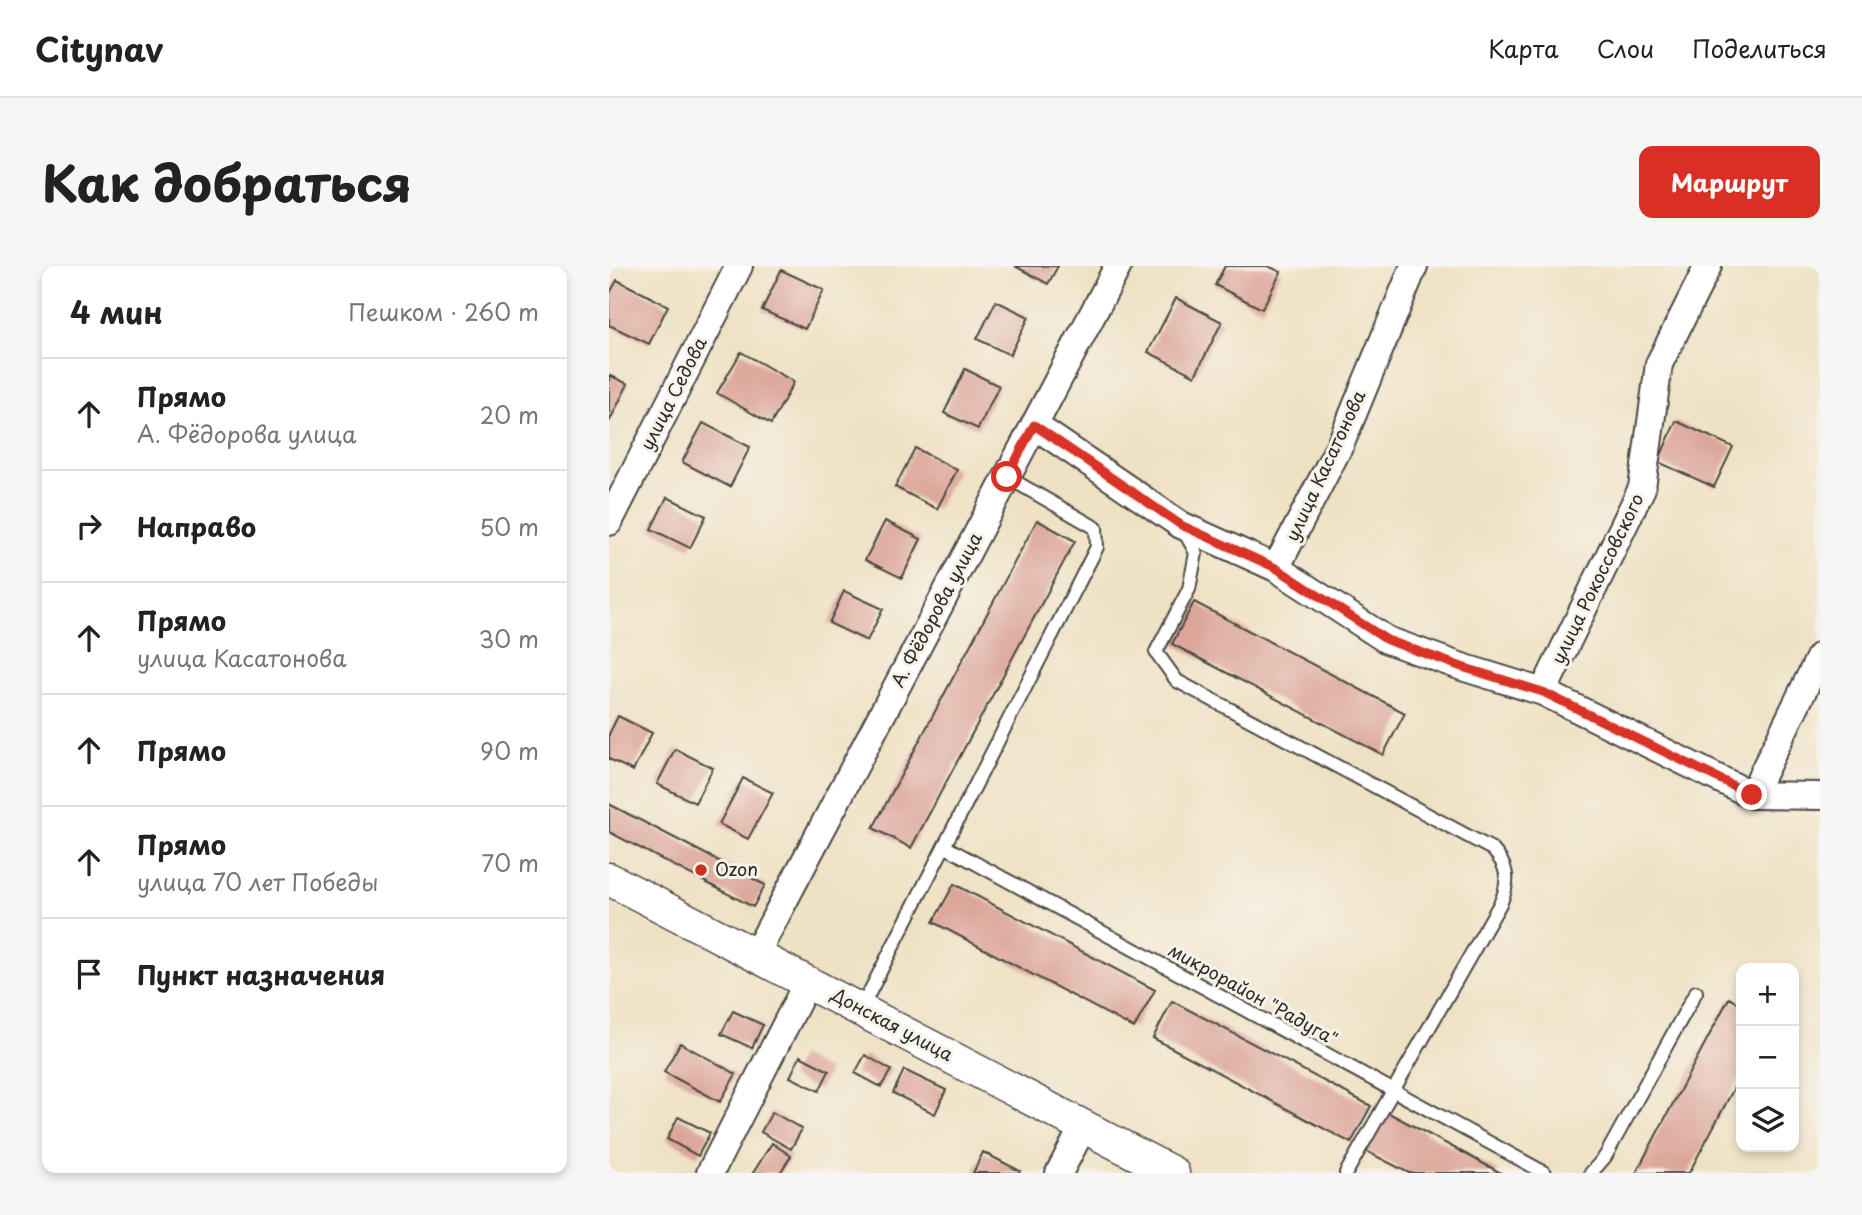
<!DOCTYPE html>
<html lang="ru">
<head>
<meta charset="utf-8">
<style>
  body { margin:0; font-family:"Playpen Sans",sans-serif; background:#f6f6f6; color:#222 }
  .controls { position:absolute; right:21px; bottom:21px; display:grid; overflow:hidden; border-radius:14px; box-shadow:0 4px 10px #0003 }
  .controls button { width:63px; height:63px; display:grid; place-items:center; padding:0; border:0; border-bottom:2px solid #e0e0e0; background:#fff; color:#222; font:35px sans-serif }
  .stop { position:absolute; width:21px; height:21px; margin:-16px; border:5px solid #d93025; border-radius:50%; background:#fff }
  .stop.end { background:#d93025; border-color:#fff; box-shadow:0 2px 7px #0008 }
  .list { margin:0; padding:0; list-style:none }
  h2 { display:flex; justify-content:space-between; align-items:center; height:91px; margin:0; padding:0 28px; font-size:30px }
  h2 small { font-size:23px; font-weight:400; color:#767676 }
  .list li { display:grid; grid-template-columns:46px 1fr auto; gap:21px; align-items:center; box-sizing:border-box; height:112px; padding:0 28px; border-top:2px solid #e0e0e0 }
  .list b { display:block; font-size:26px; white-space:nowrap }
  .list p { margin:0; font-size:23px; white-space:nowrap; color:#767676 }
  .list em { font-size:23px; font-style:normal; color:#767676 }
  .icon { flex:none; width:38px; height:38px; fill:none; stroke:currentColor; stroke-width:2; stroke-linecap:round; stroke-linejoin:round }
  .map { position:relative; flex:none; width:1211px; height:907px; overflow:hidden; border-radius:14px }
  header { display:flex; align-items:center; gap:42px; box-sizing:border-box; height:98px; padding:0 35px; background:#fff; border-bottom:2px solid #e0e0e0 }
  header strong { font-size:33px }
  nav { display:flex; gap:38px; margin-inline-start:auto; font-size:24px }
  .intro { display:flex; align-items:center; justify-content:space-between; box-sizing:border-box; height:168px; padding:0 42px }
  h1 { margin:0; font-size:49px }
  .button { padding:18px 32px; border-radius:14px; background:#d93025; color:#fff; font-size:24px; font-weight:700 }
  main { display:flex; gap:42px; padding:0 42px }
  aside { flex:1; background:#fff; border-radius:14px; box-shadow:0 4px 10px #0003 }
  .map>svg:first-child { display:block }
  .building { fill:#dca599 }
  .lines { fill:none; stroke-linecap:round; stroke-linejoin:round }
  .service-casing { stroke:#484642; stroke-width:16 }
  .minor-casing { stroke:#484642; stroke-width:30 }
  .tertiary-casing { stroke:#484642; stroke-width:35 }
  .service { stroke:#fff; stroke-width:12 }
  .minor { stroke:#fff; stroke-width:26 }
  .tertiary { stroke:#fff; stroke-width:32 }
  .route { stroke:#d93025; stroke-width:9 }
  .poi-dot { fill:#c8321e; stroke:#f7f3e8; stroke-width:2.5 }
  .labels { text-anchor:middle; stroke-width:6; stroke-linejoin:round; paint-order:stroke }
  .street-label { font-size:18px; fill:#2b2b2b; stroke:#f7f3e8 }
  .poi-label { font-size:18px; fill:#2b2b2b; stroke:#f7f3e8; text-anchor:start }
</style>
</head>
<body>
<header>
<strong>Citynav</strong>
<nav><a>Карта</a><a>Слои</a><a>Поделиться</a></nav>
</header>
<div class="intro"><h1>Как добраться</h1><a class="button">Маршрут</a></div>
<main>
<aside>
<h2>4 мин<small>Пешком · 260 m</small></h2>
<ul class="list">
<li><svg class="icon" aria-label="ahead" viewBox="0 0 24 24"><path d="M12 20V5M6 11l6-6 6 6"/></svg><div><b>Прямо</b><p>А. Фёдорова улица</p></div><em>20 m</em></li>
<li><svg class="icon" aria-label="right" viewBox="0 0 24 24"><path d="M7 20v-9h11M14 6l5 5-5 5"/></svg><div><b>Направо</b></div><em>50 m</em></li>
<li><svg class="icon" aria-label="ahead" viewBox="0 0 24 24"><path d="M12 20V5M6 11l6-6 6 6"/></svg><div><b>Прямо</b><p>улица Касатонова</p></div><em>30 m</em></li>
<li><svg class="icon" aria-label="ahead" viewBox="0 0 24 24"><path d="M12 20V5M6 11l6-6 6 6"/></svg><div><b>Прямо</b></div><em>90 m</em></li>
<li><svg class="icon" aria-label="ahead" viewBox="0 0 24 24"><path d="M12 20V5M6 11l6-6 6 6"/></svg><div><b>Прямо</b><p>улица 70 лет Победы</p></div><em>70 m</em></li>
<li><svg class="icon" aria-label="arrive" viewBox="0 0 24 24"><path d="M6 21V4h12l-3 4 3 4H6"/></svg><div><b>Пункт назначения</b></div></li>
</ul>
</aside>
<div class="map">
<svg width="1211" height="907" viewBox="0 0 1211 907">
  <rect width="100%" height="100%" fill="#f7f3e8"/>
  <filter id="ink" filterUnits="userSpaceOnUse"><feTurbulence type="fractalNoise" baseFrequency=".0143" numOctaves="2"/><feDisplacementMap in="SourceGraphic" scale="14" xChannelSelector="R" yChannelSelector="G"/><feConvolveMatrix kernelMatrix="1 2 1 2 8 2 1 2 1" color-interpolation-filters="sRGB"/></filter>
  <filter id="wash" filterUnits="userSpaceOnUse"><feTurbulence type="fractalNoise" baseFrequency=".00686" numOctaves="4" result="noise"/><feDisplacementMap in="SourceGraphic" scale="28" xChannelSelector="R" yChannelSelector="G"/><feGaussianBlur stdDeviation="1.57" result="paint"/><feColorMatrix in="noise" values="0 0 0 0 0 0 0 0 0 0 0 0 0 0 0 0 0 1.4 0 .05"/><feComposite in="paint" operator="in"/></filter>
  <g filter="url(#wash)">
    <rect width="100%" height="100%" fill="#efe1c4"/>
    <g id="blocks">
      <path class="building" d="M406,0h43l-10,18z
        M616,0h43l13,6 -19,37 -47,-24z
        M172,4l43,20 -19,39 -43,-19z
        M8,14l51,26 -19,38 -40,-19v-30z
        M567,32l46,24 -27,54 -47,-24z
        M387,35l33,16 -19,38 -33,-16z
        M132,86l53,30 -23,42 -54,-31z
        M356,103l34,17 -21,43 -34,-16z
        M0,109l19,9 -19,38z
        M1067,155l57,26 -19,40 -56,-25z
        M94,157l47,24 -20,40 -48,-25z
        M306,182l42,22 -20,39 -42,-22z
        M58,231l39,19 -16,32 -39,-19z
        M428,254l38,21 -164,307 -38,-20z
        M276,255l36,18 -19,39 -37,-18z
        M235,325l39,18 -16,32 -38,-18z
        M585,336l211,111 -22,42 -211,-111z
        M9,450l34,17 -19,38 -24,-12v-25z
        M66,483l38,19 -18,35 -38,-19z
        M134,512l30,15 -25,46 -29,-15z
        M0,538l156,81 -12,22 -144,-75z
        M345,618l201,106 -21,38 -201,-106z
        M1120,732l12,7v70l-52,98h-53z
        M563,735l199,105 -20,37 -198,-105z
        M124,745l30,14 -11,23 -31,-14z
        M71,777l56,31 -16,28 -56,-30z
        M256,789l26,15 -10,17 -26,-14z
        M191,790l29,15 -10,20 -29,-14z
        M295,804l42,20 -11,24 -42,-21z
        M163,846l30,17 -11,20 -30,-17z
        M778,846l114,61h-92l-43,-22z
        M69,851l32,16 -12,23 -31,-17z
        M163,877l19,13 -11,17h-27z
        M374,886l37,19 -1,2h-46z"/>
    </g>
  </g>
  <g filter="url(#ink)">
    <use href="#blocks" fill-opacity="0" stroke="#484642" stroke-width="2"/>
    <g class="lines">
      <defs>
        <path id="service" d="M575,265l12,22 -7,36 -33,63 21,29 315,168c16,17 18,31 9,53l-155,271
          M335,580l601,327
          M252,743l236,-462 -1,-19 -89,-51
          M982,907l14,-16 91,-165"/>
        <path id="minor" d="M425,159l147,100 95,43 65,-125 73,-177
          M0,256l130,-256
          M667,302l111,72 75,27 81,25 209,103 68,-139
          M934,426l99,-204 17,-124 49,-98
          M1143,529l68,1
          M147,688l362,-688
          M101,907l98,-192
          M450,907l24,-46"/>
        <path id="tertiary" d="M0,613l564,294"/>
      </defs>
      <use href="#service" class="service-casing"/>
      <use href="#minor" class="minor-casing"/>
      <use href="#tertiary" class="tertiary-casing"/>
      <use href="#service" class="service"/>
      <use href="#minor" class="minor"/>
      <use href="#tertiary" class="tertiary"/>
    </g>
  </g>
  <g class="lines" filter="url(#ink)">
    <path class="route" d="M398,211l27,-52 147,100 95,43 111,72 75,27 81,25 209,103"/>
  </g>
  <circle class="poi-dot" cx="92" cy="604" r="7"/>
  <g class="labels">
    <g class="street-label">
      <text transform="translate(65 128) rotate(-63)" y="6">улица Седова</text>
      <text transform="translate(717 200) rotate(-65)" y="6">улица Касатонова</text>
      <text transform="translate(989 313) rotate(-64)" y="6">улица Рокоссовского</text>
      <text transform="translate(328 344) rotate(-62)" y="6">А. Фёдорова улица</text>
      <text transform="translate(644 729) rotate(29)" y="6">микрорайон "Радуга"</text>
      <text transform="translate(283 759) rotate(28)" y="6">Донская улица</text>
    </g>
    <g class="poi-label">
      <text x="106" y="610">Ozon</text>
    </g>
  </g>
</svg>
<div class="controls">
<button>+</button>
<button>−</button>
<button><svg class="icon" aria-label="layers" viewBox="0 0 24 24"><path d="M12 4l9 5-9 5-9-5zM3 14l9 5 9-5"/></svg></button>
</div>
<div class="stop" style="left:398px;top:211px"></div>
<div class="stop end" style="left:1143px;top:529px"></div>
</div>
</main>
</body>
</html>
